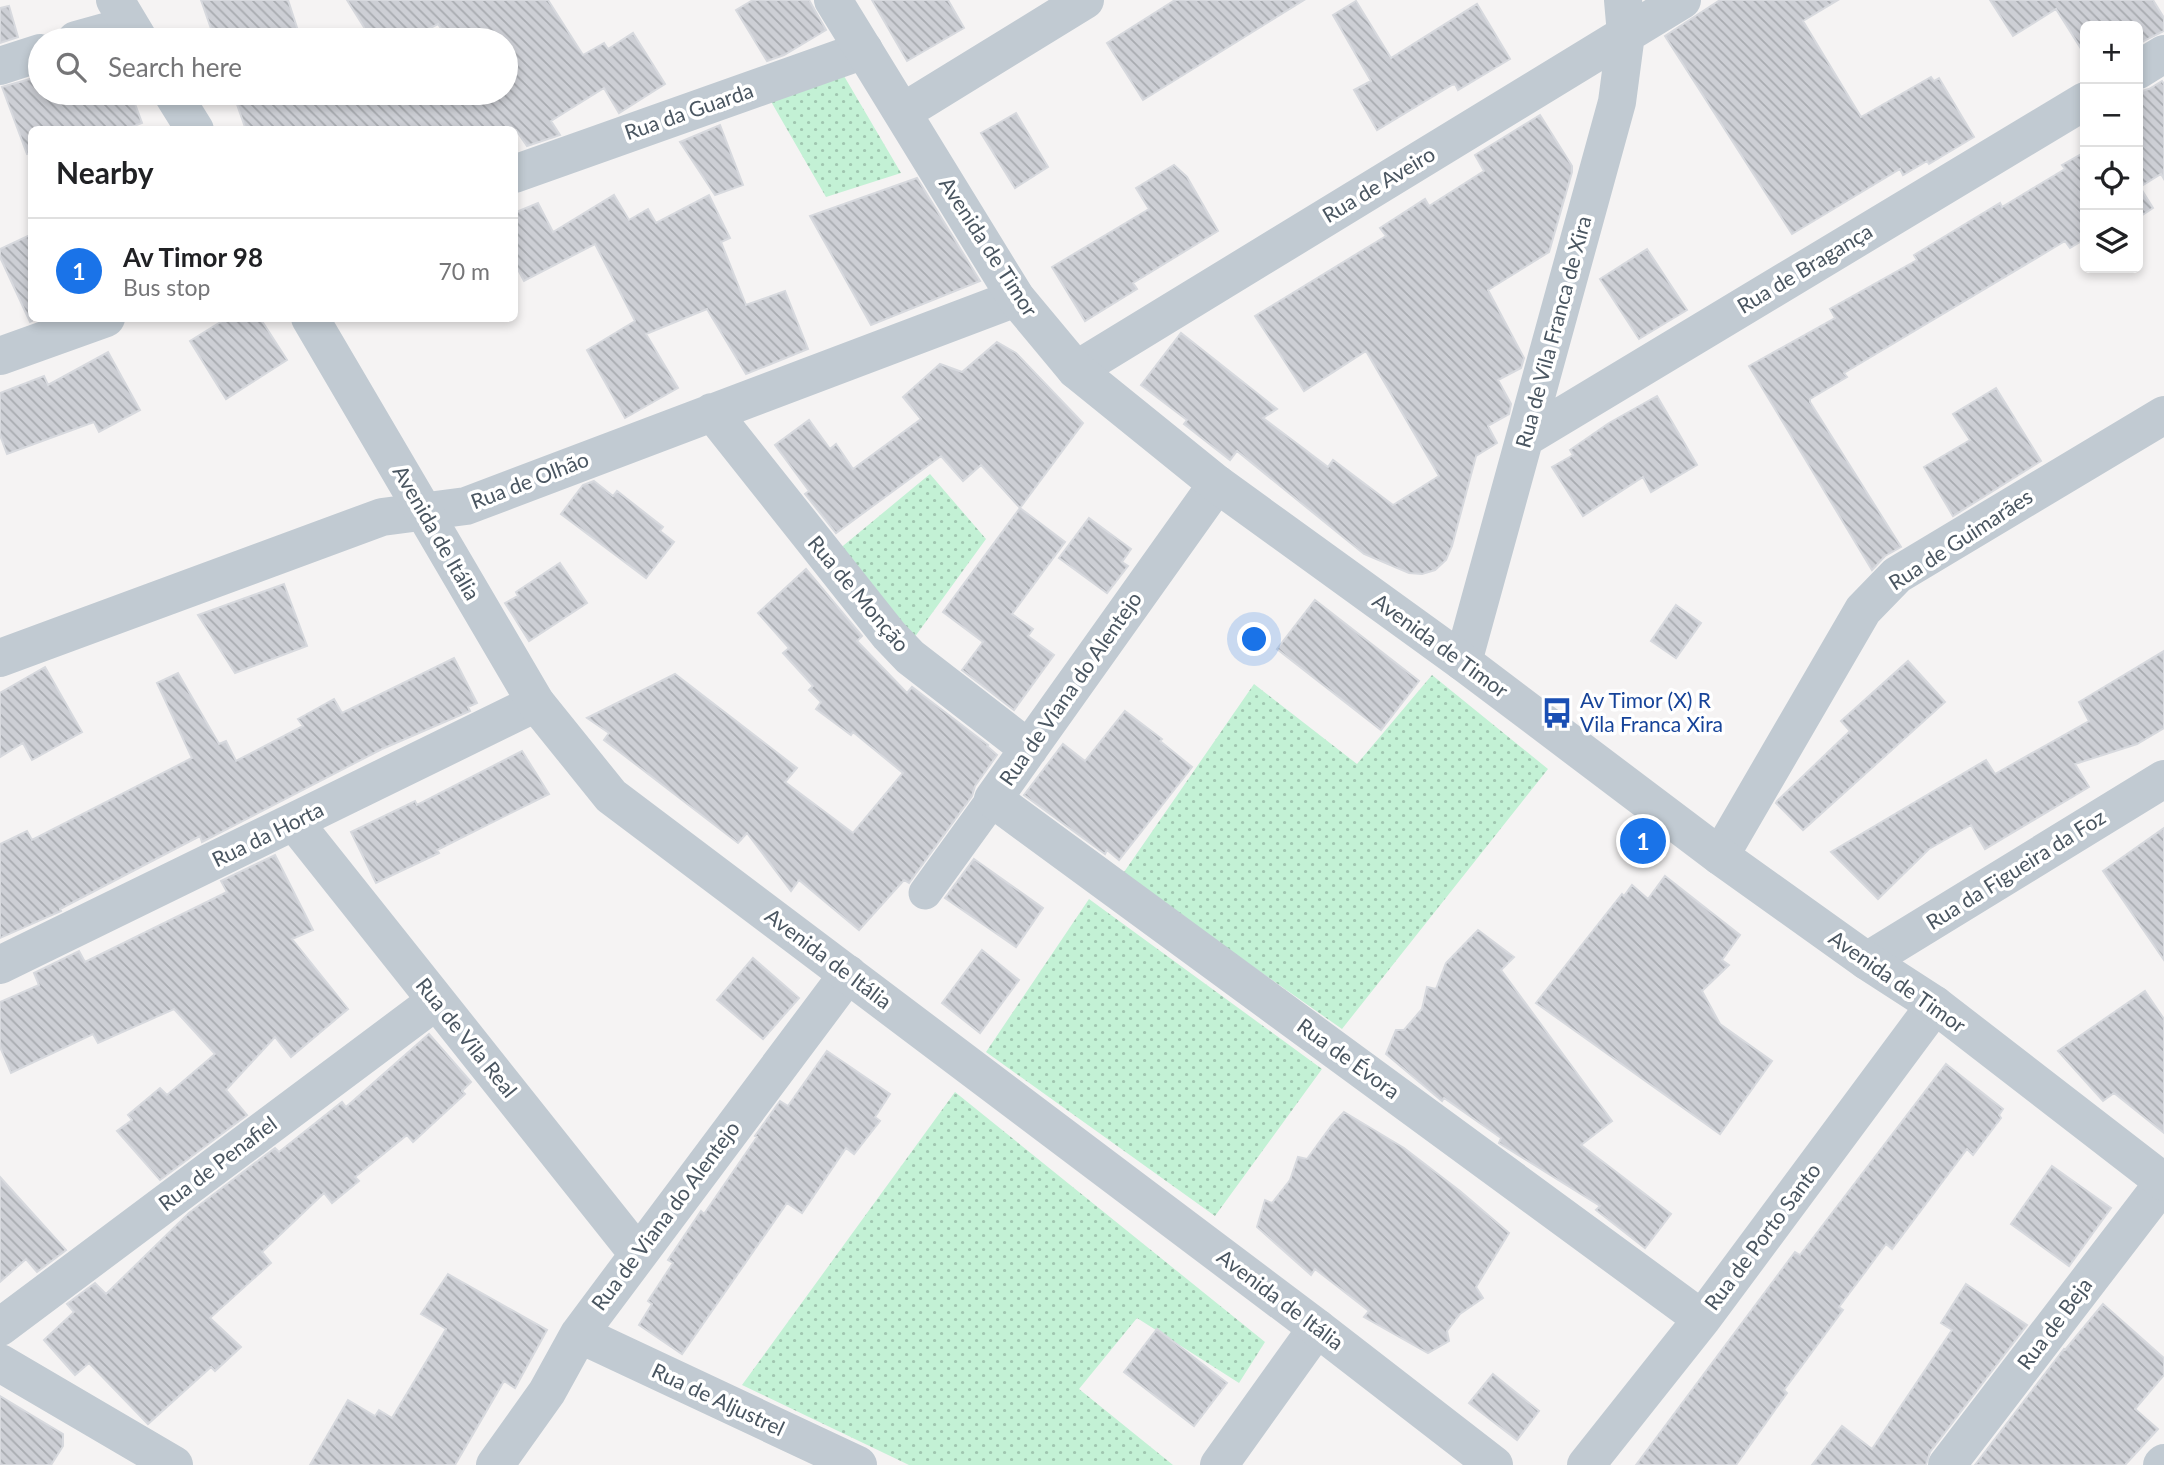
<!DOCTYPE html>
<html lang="en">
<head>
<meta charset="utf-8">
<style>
  body { margin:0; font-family:Lato,sans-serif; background:#f6f6f6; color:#202124 }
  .controls { position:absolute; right:21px; top:21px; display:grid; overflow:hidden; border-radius:10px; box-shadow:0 4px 10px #0003 }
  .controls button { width:63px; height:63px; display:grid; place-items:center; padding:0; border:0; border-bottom:2px solid #e0e0e0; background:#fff; color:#202124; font:35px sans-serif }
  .you { position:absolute; left:1255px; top:640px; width:24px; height:24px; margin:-18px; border:5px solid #fff; border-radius:50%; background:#1a73e8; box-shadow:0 0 0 10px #1a73e833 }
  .badge { display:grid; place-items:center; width:46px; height:46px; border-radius:50%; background:#1a73e8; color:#fff; font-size:23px; font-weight:700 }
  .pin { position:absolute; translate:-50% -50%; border:4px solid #fff; box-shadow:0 2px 7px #0006 }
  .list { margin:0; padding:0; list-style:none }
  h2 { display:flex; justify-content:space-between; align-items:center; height:91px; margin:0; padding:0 28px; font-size:30px }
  h2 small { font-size:23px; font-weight:400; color:#757577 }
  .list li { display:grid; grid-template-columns:46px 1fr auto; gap:21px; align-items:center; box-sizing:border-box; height:105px; padding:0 28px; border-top:2px solid #e0e0e0 }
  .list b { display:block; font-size:26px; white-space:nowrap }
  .list p { margin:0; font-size:23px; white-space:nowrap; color:#757577 }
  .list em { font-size:23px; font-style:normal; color:#757577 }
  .icon { flex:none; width:38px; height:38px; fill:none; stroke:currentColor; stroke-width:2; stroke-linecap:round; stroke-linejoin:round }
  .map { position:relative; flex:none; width:2164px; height:1465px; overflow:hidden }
  .search { position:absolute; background:#fff; box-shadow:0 4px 10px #0003; left:28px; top:28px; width:490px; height:77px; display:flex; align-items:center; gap:18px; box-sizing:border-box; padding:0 24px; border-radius:38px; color:#757577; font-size:26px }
  .panel { position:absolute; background:#fff; box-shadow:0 4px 10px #0003; left:28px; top:126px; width:490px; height:196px; border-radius:10px }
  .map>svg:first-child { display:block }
  .grass { fill:url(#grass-dots) }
  .building { fill:url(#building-back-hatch); stroke:#d7d9de; stroke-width:2 }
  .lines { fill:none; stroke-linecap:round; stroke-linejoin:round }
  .pedestrian { stroke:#c1cad2; stroke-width:33 }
  .minor { stroke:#c1cad2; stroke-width:38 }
  .tertiary { stroke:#c1cad2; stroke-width:38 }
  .labels { text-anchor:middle; stroke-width:7; stroke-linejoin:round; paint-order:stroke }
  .street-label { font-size:21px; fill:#4a5661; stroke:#fff }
  .transit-label { font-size:21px; fill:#164399; stroke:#fff; text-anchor:start }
</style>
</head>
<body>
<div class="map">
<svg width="2164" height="1465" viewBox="0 0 2164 1465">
  <defs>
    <pattern id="grass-dots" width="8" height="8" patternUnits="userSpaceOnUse" patternTransform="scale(1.75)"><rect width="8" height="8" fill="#c3f1d5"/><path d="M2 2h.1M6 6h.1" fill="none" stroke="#a0c6b0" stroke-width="1.8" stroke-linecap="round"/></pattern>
    <pattern id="building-back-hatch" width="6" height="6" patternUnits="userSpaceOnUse" patternTransform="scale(1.75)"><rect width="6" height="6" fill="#cdcfd5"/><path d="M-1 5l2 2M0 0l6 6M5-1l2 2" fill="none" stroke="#a8abb0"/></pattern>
  </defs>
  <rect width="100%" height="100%" fill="#f5f3f3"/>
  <path class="grass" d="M844,76l57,97 -75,24 -57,-99z
    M930,474l56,65 -72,99 -76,-88z
    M1432,675l116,94 -206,260 -220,-154 132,-191 103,80z
    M1089,899l233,170 -107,147 -229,-164z
    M955,1092l310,250 -26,41 -102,-65 -58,71 94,76h-264l-167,-80z"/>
  <path class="building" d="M201,0h87l13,40h-86z
    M347,0h201l35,55 21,-12 4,6 25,-16 32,51 -46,29 -15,-25 -53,33 9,14 -33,11 -11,-16h-270l-13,-37h168l2,12 35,-12h68v-53h-57l-11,-16 -31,16h-35z
    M753,0h56l17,30 -42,25 -17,6 -31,-51z
    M872,0h76l16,28 -57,33z
    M1175,0h129l-161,100 -36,-57z
    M1720,0h118l-35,21 58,96 70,-40 3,4 5,-3 35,59 -45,27 -2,-3 -24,14 -3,-6 -108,65 -127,-198z
    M1990,0h163l11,18v13l-26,13v-18h-53v29l-29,-46 -43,27z
    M1356,1l35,57 86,-54 33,55 -52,31 -3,-6 -3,1 -75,45 -23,-40 17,-9 -38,-66z
    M9,6l9,31 -18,6v-35z
    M40,76v17h91l11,30 -18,7h-92v22l-5,2 -25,-67z
    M2162,81l2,3v95l-3,-5 -21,13 13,21 -15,10v-126l11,-3z
    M1016,113l32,54 -33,21 -34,-55z
    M1540,115l32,51v6l-23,80 -61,38 36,68 -3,10 -23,12 13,24 -2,10 -21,12 9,17 -21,13 -24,90 -6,14 -11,10 -13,4 -13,-1 -45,-19 -127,-103 -7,9 -46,-36 3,-4 -46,-35 40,-52 96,76 -14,9 65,49 5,-7 60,45 46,-29 -73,-125 -62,40 -49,-75 131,-80 -6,-8 45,-29 4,7 55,-35 -9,-16z
    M720,125l23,60 -28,10 -35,-53z
    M2085,152v87l-15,9 -5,-7 -221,132 3,4 -37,22v3l91,145 -16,9 -13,14 -123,-204 86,-48 -5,-9 87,-49 -3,-5 86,-52 2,4 63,-38 -3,-4z
    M1174,165l13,12 31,54 -85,52 4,6 -52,32 -33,-54 97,-58 -13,-21z
    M917,178l63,103 -109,44 -61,-109z
    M614,195l15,25 19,-11 8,14 53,-28 21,43 -9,4 25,63 39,-14 23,58 -62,25 -39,-65 -61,25 32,54 -53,30 -38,-68 48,-29 -40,-77 -71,37 -10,-19v-49l24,-10 15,29z
    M32,234v87l-2,1 -30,-65v-8z
    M1647,249l40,61 -48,29 -39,-60z
    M227,318h33l27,42 -61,39 -36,-58z
    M997,342l19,11 67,70 -63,85 -39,-43 -18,16 -22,-25 -105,77 -31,-39 4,-3 -34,-46 34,-25 21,29 6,-5 17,25 68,-50 -18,-22 37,-33 22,8z
    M108,352l32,58 -41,22 -5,-10 -87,32 -7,-19v-42l44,-17 4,9z
    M1996,388l45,73 -88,55 -29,-49 46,-27 -17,-26z
    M1657,396l40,69 -46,27 -8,-15 -60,39 -31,-49 21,-12 -3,-5 39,-27z
    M594,481l19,15 4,-5 46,36 -3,4 14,11 -28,36 -85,-64 22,-29z
    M1020,508l45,34 -53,72 21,15 -5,7 26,19 -40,55 -52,-40 21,-28 -40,-30z
    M1089,518l42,31 -9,13 6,4 -21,27 -48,-35z
    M560,563l27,40 -58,38 -24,-38 13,-7 -2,-4z
    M806,569l56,67 -5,5 50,52 5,-6 76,58 -1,1 10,9 -22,31 -3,10 -63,87 -5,-3 -45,50 -60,-50 -8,11 -44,-58 -9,10 -134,-103 5,-7 -22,-15 88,-44 122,94 -12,14 68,51 50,-60 -50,-41 -2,3 -35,-26 5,-7 -12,-12 4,-4 -30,-33 6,-5 -31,-35z
    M284,584l23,62 -72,27 -37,-58z
    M1315,600l104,81 -38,49 -104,-81z
    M1676,605l25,18 -25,35 -25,-17z
    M2164,651v77l-27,16 -62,20 14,23 -104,62 -14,-24 -42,24 -51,50 -47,-47 155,-92 9,14 94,-53 -10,-19z
    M454,658l23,45 -9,4 2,4 -88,38 -180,93 -2,-6 -140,73 1,2 -61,27v-94l27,-13 5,9 160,-82 -35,-75 21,-10 41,71 7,-3 10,20 67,-35 -5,-7 36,-20 8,14z
    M1908,661l37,41 -142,128 -27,-27 1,-2 73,-70 -9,-10z
    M45,667l37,65 -50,28 -9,-17 -23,14v-64z
    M1125,711l37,28 -2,2 32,26 -73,93 -12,-10 -2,4 -81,-59 39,-51 22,17z
    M522,751l27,43 -112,56 2,3 -63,30 -25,-51 64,-31 2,4z
    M2164,828v132l-61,-89z
    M275,855l38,75 -21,9 56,70 -57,48 -16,-20 -49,53 21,25 -87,65 -43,-49 15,-11 -4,-5 32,-27 7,7 48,-41 -41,-45 -76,34 -5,-9 -82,39 -11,-26v-45l39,-17 -5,-12 45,-22 6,11 142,-70 -6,-11z
    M974,859l69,49 -27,39 -71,-49z
    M1665,876l75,59 -18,25 7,5 -27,26 18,33 52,37 -52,73 -184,-131 86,-109 2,2 8,-11 16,14z
    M1478,930l36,27 -13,13 111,151 -31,24 90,69 -26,34 -49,-38 4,-4 -101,-63 2,-5 -57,-40 -2,3 -56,-47 10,-24h8l18,-21 5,-22 9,2 10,-26z
    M982,950l37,30 -39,53 -38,-30z
    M753,958l46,40 -36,41 -46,-39z
    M2145,991l19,28v114l-50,-40 -11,8 -45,-50z
    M429,1034l42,48 -9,9 3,3 -52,48 -6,-7 -52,42 4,4 -27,22 -8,-10 -62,59 9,11 -61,55 31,29 -26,24 -4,-4 -63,57 -59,-61 -14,12 -31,-35 30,-28 -7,-8 28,-21 11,11 83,-81 86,-65 4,4 63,-50 4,5z
    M827,1051l63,43 -15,23 5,4 -26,33 -8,-6 -44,65 -15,-10 -105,151 -43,-29 13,-21 -4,-3 25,-38 -5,-3 33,-49 3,3 53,-77 -2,-1 25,-35 8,5z
    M1946,1064l57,45 -4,6 2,3 -28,37 -6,-6 -75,100 -6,-5 -47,63 4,3 -59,80 3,3 -51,72h-100l159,-213 5,3z
    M1344,1112l60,36 56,43 49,42 -33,54 7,11 -23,16 -13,17 2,10 -21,12 -64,-36 5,-6 -54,-42 -4,6 -54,-48 8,-27 7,3 18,-23 8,-23 9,2 25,-34z
    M2052,1166l59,42 -42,58 -58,-42z
    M0,1177l66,73 -29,22 -11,-13 -26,23z
    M448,1274l99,56 -32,58 -11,-7 -49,84h-145l38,-65 27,16 4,-6 13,8 54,-89 -25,-15z
    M1966,1284l61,41 -97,127 -4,13h-114l30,-39 30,23 80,-119 -11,-7z
    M2103,1304l61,54v17l-29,34 23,20 -33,36h-150l89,-116 1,1z
    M1157,1329l70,54 -33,43 -70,-54z
    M1493,1374l46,37 -22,29 -48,-37z
    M0,1396l63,38v12l-12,19h-51z"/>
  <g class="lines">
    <path class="pedestrian" d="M925,893l68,-94"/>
    <path class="minor" d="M76,40l36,-10 21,1
      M0,66l40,-13
      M2138,70l26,-16
      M514,174l350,-124
      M0,356l106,-38
      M1076,370l606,-370
      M712,412l177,223 21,22 119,92
      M1525,438l560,-337
      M1217,484l-224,315 709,520
      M0,658l382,-141 84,-11 550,-208
      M1463,662l154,-560 9,-68 -3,-34
      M295,823l343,431
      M1720,856l143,-246 34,-35 267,-160
      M1867,961l297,-182
      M0,965l536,-262
      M0,1327l436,-326
      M579,1334l279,131
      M495,1465l52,-73 32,-58 269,-360
      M1219,1465l98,-137
      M1586,1465l116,-146 233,-314
      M1947,1465l217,-283
      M2162,1465l2,-2"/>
    <path class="tertiary" d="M115,0l24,40
      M833,0l183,298 60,72 141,114 246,178 257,194 147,105 68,44 229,177
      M172,93l23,37
      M903,112l182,-112
      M310,318l226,385 75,93 706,532 177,137
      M0,1363l174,102"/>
  </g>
  <defs>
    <symbol id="bus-bare" viewBox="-9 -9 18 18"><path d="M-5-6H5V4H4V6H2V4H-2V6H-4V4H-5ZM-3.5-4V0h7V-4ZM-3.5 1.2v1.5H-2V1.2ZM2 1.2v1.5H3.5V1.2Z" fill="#1a4fb4" stroke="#fff" stroke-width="2.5" paint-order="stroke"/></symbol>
  </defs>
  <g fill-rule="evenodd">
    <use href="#bus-bare" x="1535" y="691" width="44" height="44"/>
  </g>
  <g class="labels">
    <g class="street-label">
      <text transform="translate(689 112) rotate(-19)" y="7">Rua da Guarda</text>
      <text transform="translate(1379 185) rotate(-31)" y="7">Rua de Aveiro</text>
      <text transform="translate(988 247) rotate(57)" y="7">Avenida de Timor</text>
      <text transform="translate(1805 269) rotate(-31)" y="7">Rua de Bragança</text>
      <text transform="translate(1554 332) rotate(-75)" y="7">Rua de Vila Franca de Xira</text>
      <text transform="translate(530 481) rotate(-21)" y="7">Rua de Olhão</text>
      <text transform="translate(436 533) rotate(60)" y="7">Avenida de Itália</text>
      <text transform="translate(1961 540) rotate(-33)" y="7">Rua de Guimarães</text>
      <text transform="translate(858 594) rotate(50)" y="7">Rua de Monção</text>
      <text transform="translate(1440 646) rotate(36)" y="7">Avenida de Timor</text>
      <text transform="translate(1071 689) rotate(-55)" y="7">Rua de Viana do Alentejo</text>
      <text transform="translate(268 835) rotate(-26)" y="7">Rua da Horta</text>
      <text transform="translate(2016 870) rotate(-32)" y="7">Rua da Figueira da Foz</text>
      <text transform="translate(828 959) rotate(37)" y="7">Avenida de Itália</text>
      <text transform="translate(1897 982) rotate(35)" y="7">Avenida de Timor</text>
      <text transform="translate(466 1038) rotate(51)" y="7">Rua de Vila Real</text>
      <text transform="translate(1348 1059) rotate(36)" y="7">Rua de Évora</text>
      <text transform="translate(218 1164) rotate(-37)" y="7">Rua de Penafiel</text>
      <text transform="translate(666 1216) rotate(-53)" y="7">Rua de Viana do Alentejo</text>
      <text transform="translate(1763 1237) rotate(-53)" y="7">Rua de Porto Santo</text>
      <text transform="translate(1280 1300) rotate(37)" y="7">Avenida de Itália</text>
      <text transform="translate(2055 1324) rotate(-53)" y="7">Rua de Beja</text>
      <text transform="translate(718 1400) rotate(25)" y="7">Rua de Aljustrel</text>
    </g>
    <g class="transit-label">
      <text x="1580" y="708">Av Timor (X) R<tspan x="1580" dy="24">Vila Franca Xira</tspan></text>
    </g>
  </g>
</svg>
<div class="controls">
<button>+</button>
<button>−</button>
<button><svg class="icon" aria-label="locate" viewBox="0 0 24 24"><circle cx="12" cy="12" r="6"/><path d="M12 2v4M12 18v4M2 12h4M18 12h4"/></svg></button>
<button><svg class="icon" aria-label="layers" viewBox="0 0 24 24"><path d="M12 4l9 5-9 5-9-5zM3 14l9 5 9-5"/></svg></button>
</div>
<div class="you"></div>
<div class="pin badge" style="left:1643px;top:841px">1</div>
<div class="search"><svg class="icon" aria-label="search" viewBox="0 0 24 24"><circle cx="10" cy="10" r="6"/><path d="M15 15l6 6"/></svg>Search here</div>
<section class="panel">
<h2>Nearby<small></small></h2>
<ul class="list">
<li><span class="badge">1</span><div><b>Av Timor 98</b><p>Bus stop</p></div><em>70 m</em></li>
</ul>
</section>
</div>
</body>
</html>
